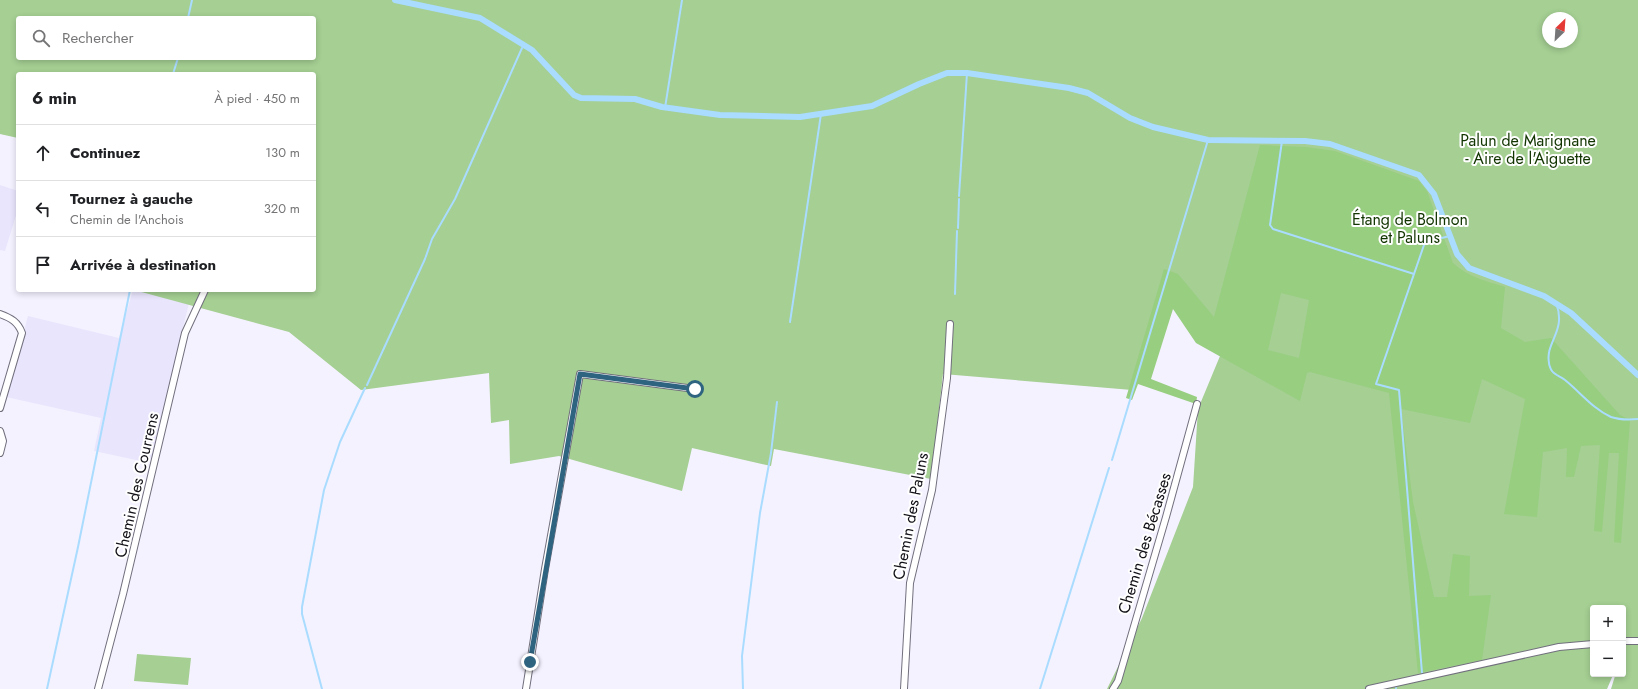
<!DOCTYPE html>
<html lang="fr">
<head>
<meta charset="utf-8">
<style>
  body { margin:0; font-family:Jost,sans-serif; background:#f2f2f2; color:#202124 }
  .controls { position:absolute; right:12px; bottom:12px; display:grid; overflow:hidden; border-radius:4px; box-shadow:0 2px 6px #0003 }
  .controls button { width:36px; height:36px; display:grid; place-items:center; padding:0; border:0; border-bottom:1px solid #e0e0e0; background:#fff; color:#202124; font:20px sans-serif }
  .compass { position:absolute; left:1542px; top:12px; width:36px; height:36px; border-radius:50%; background:#fff; box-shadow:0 2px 6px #0003; rotate:25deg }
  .stop { position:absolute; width:12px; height:12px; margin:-9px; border:3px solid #2f6480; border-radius:50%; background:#fff }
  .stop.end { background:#2f6480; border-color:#fff; box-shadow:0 1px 4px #0008 }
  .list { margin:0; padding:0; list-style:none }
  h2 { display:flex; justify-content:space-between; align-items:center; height:52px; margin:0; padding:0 16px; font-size:17px }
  h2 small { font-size:13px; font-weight:400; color:#757577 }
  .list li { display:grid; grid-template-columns:26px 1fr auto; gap:12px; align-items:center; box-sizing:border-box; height:56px; padding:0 16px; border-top:1px solid #e0e0e0 }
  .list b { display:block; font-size:15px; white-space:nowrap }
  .list p { margin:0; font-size:13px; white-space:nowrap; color:#757577 }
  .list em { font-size:13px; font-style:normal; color:#757577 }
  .icon { flex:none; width:22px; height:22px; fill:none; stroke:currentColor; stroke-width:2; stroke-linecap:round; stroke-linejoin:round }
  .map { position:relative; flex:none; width:1638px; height:689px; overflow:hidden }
  .search { position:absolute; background:#fff; box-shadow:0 2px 6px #0003; left:16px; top:16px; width:300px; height:44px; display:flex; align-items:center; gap:10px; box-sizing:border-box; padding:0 14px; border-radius:4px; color:#757577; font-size:15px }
  .panel { position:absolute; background:#fff; box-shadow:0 2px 6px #0003; left:16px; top:72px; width:300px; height:220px; border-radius:4px }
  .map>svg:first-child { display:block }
  .built { fill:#e9e5fd }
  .green { fill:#a5cf93; fill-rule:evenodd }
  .forest { fill:#98ce80; fill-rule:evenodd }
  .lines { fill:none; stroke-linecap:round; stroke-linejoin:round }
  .stream { stroke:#a9dcff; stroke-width:2 }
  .canal { stroke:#a9dcff; stroke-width:6 }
  .street-casing { stroke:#716f7d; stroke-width:8 }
  .street { stroke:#fff; stroke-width:6 }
  .route { stroke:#2f6480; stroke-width:5 }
  .labels { text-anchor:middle; stroke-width:4; stroke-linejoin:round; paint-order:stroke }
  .park-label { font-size:16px; fill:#123500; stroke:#fff }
  .street-label { font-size:16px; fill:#121117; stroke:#fff }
</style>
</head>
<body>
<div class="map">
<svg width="1638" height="689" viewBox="0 0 1638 689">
  <rect width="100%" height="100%" fill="#f4f2ff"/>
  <path class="built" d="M0,185l18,6v18l-13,42 -5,-1z
    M133,290l56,13 -39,160 -56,-12 7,-33 -95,-21 22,-81 91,22z"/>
  <path class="green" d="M0,0h1638v689h-27l4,-13 -2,-1 -6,14h-500l35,-71 51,-131 5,-78 22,-53 -54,-58 -34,92 -189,-16 -12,105 -157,-30 -3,17 -79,-18 -10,43 -123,-35 -49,8 -1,-44 -18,3 -2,-50 -128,17 -72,-58 -155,-42h180v-216h-296v64l-18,-4zM18,18h296v40h-296zM1548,18h24v24h-24zM1593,608h30v66h-30z
    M137,654l54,4 -3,27 -54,-4z"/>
  <path class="forest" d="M1260,145l46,2 29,4 84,30 8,10 26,72c15,14 33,18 52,24l-4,41 24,14 26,-4 69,77 10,5 -9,123 -7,-1 5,-89h-10l-7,79 -8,-1 6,-86 -19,1 -7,31h-8l1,-29 -24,4 -6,65 -33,-3 21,-115 -43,-20 -12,44 -69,-14 12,93 21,95h13l6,-43 17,2 -1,40 22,-1 -9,65 -64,13 -29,-280 -79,-21 -3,1 -7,28 -104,-58 -23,-34 -22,70 46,18 -1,7 -58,-20 -6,16 -6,-2 38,-129 14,5 36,43zM1281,293l28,7 -10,58 -31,-8z"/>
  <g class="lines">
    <path class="stream" d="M188,18l4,-18
      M173,74l5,-16
      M665,108l17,-108
      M1282,141l-12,84 3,4 141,45
      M959,196l8,-123
      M958,228l1,-29
      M955,294l2,-63
      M1556,303c11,28 -11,39 -7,60 0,2 2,7 3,8 3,4 9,6 13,9 15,12 28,29 46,37 9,3 17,3 27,2
      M790,322l31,-208
      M367,385l58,-126 7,-20 23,-40 67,-151 3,-2
      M1112,460l96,-320
      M1422,673l-23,-283 -23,-6 48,-139 5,-4 21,-5
      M47,689l31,-142 52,-257
      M322,689l-20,-75v-7l22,-117 16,-48 25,-54
      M743,689l-1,-33 18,-143 11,-60 6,-51
      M1040,689l69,-221
      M1396,689v-1"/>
    <path class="canal" d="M395,0l85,18 52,32 42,45 7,3 54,1 27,8 58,8 80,2 72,-11 47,-22 28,-11h20l102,15 19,5 42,25 23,9 55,13 97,1 25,3 89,31 15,19 23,60 12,14 75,28 27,17 67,62"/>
    <defs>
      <path id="street" d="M0,314c11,4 18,8 22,19l-22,75
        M0,431l3,10 -3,12
        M1623,641h15
        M98,689l25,-95 62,-261 20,-43
        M526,689l19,-120 35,-195 115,15
        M904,689l6,-106 22,-93 15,-112 3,-54
        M1113,689l5,-8 48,-164 31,-113
        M1369,689l190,-42 34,-3"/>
    </defs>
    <use href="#street" class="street-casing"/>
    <use href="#street" class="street"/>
  </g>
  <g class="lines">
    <path class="route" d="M530,662l50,-288 115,15"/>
  </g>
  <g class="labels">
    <g class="park-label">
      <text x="1528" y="146">Palun de Marignane<tspan x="1528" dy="18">- Aire de l'Aiguette</tspan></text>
      <text x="1410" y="225">Étang de Bolmon<tspan x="1410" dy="18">et Paluns</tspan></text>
    </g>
    <g class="street-label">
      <text transform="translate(136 485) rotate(-77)" y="6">Chemin des Courrens</text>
      <text transform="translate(910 516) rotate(-79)" y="6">Chemin des Paluns</text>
      <text transform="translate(1144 543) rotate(-73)" y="6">Chemin des Bécasses</text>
    </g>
  </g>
</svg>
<div class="controls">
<button>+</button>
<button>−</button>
</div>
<svg class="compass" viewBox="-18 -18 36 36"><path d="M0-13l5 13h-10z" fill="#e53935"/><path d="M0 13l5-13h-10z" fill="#757577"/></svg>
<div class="stop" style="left:695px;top:389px"></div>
<div class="stop end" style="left:530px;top:662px"></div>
<div class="search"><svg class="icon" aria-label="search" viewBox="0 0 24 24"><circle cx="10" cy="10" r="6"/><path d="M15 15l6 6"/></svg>Rechercher</div>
<section class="panel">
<h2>6 min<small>À pied · 450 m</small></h2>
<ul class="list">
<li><svg class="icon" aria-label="ahead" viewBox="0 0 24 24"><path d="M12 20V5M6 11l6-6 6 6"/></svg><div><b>Continuez</b></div><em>130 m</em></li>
<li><svg class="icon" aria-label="left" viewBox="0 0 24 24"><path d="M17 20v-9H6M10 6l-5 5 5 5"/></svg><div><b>Tournez à gauche</b><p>Chemin de l'Anchois</p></div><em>320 m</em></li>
<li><svg class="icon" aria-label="arrive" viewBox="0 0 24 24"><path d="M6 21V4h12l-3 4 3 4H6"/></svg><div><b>Arrivée à destination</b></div></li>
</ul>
</section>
</div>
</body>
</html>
